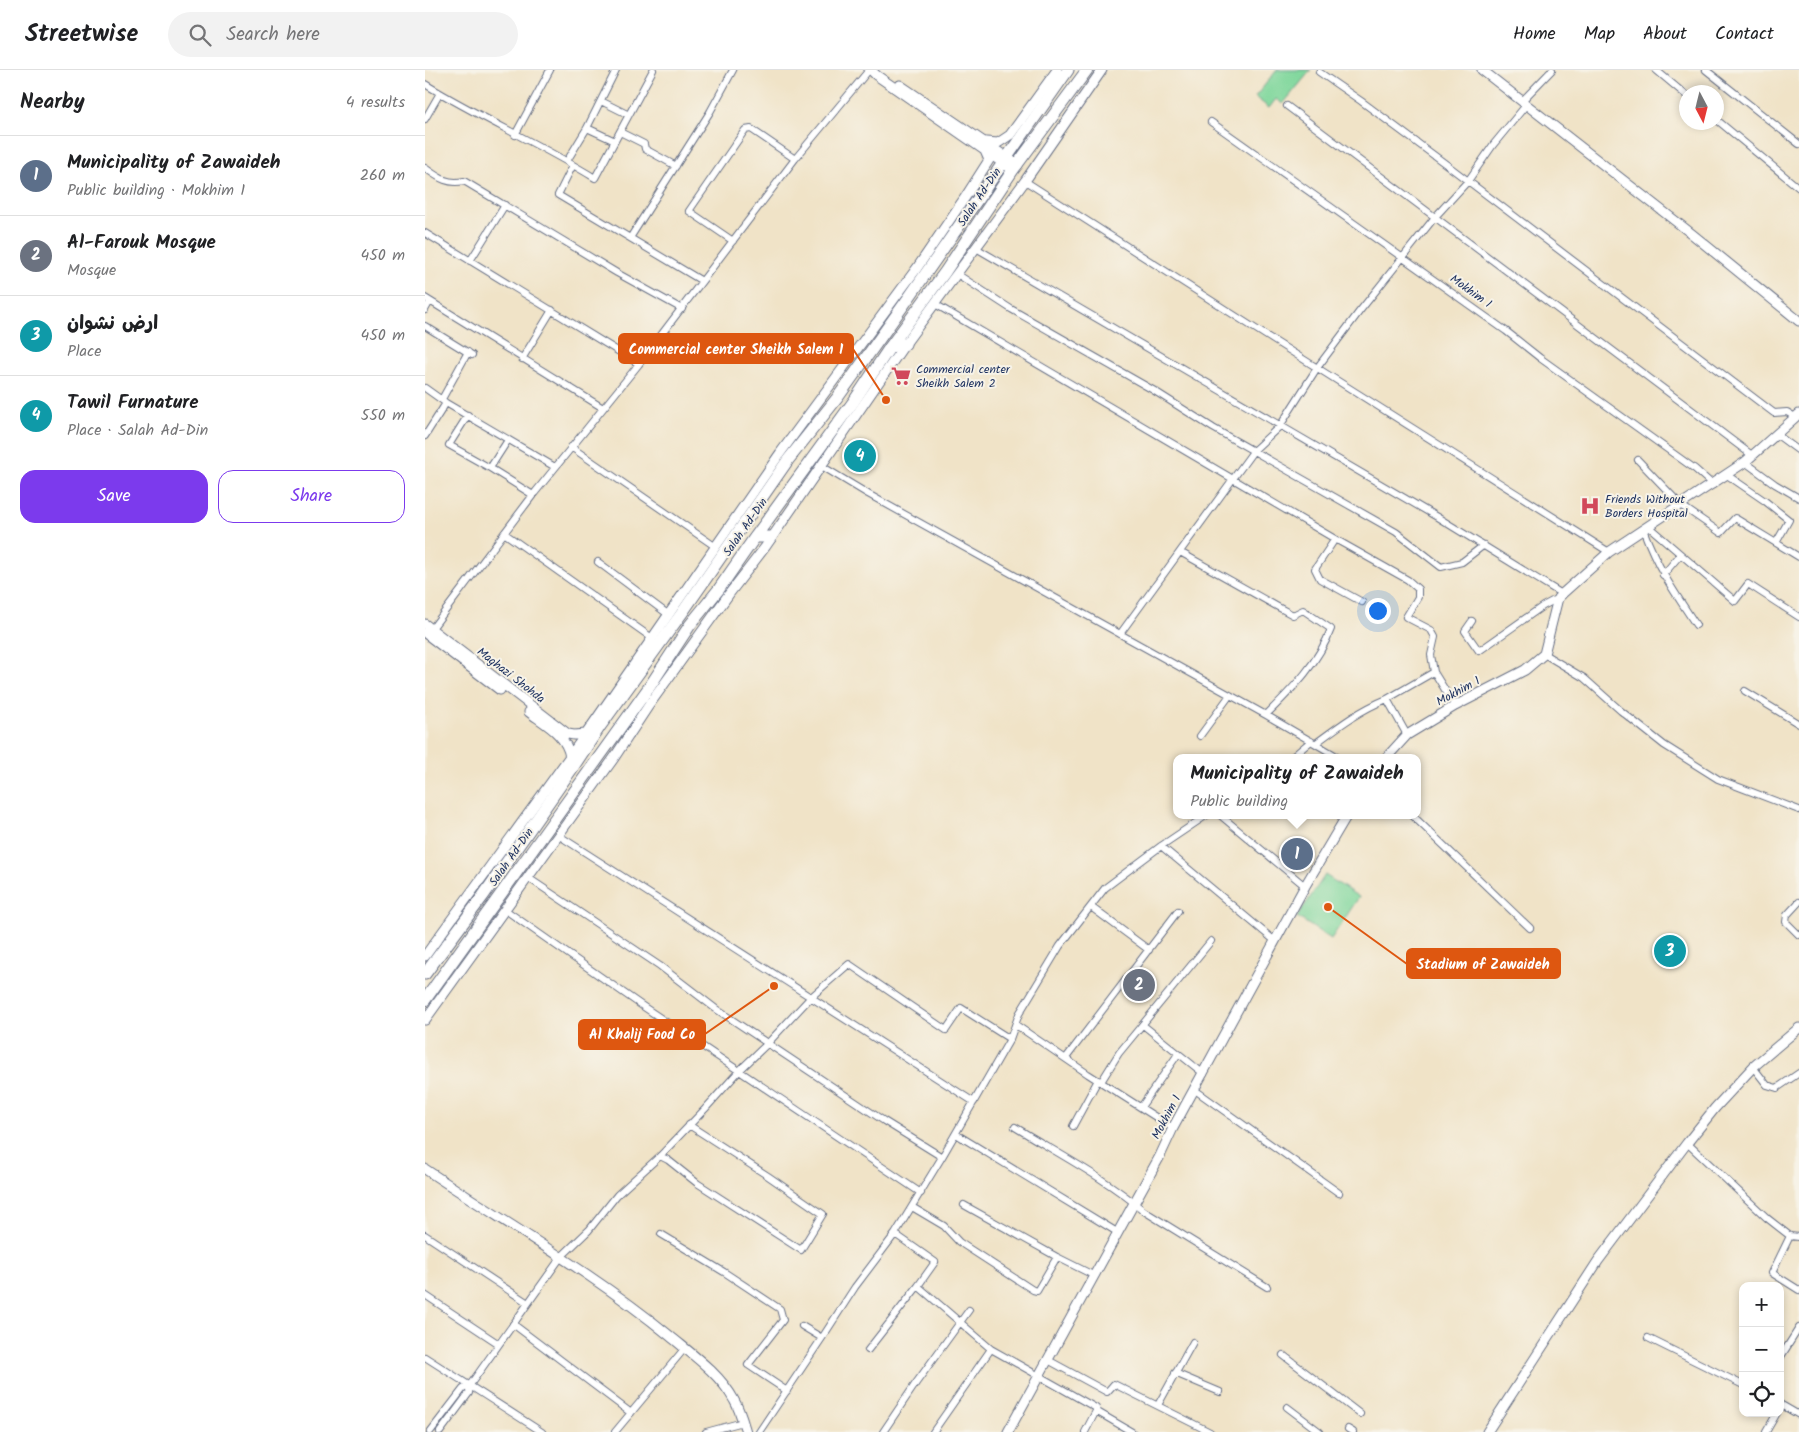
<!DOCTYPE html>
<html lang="en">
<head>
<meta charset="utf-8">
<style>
  body { margin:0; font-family:Kalam,"Playpen Sans Arabic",sans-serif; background:#f2f2f2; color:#202124 }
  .controls { position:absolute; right:15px; bottom:15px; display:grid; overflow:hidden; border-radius:10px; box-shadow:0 2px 8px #0003 }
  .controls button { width:45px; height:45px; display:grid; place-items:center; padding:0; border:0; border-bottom:1px solid #e0e0e0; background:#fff; color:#202124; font:25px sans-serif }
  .compass { position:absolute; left:1254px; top:15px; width:45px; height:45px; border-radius:50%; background:#fff; box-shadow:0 2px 8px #0003; rotate:173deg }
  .you { position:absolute; left:952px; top:540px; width:18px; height:18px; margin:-12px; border:4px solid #fff; border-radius:50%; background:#1a73e8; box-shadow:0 0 0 8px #1a73e833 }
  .badge { display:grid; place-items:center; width:32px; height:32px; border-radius:50%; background:#7c3aed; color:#fff; font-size:16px; font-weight:700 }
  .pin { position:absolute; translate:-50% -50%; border:2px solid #fff; box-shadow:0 1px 5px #0006 }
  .popup { position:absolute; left:748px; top:684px; width:248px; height:65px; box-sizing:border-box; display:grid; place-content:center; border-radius:10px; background:#fff; filter:drop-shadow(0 1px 4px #0005); font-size:16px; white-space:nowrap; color:#757577 }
  .popup b { font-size:19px; color:#202124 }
  .popup::after { content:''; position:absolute; left:50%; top:100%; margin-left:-10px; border:10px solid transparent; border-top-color:#fff }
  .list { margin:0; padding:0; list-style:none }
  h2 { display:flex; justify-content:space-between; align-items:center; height:65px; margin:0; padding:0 20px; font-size:21px }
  h2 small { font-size:16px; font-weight:400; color:#757577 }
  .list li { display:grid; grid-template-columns:32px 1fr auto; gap:15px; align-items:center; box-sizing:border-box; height:80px; padding:0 20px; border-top:1px solid #e0e0e0 }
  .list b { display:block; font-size:19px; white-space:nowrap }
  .list p { margin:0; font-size:16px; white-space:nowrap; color:#757577 }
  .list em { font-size:16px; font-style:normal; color:#757577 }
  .actions { display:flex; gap:10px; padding:15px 20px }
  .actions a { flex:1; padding:11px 0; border:1px solid #7c3aed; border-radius:15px; text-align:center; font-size:18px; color:#7c3aed }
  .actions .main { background:#7c3aed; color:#fff }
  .icon { flex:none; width:28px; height:28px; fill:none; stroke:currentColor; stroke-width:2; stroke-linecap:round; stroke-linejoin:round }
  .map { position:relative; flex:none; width:1374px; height:1362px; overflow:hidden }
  header { display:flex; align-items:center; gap:30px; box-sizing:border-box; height:70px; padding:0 25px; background:#fff; border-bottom:1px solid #e0e0e0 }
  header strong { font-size:24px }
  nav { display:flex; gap:28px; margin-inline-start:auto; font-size:18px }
  .search { width:350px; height:45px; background:#f2f2f2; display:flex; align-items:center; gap:12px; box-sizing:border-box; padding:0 18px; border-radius:28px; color:#757577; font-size:19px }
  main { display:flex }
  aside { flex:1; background:#fff }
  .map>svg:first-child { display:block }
  .green { fill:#80d79c; stroke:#4e837d }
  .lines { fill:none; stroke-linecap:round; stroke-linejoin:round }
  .street-casing { stroke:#666e83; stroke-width:8 }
  .secondary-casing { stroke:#666e83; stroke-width:11 }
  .highway-casing { stroke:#666e83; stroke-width:13 }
  .street { stroke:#fff; stroke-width:6 }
  .secondary { stroke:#fff; stroke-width:9 }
  .highway { stroke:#fff; stroke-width:11 }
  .labels { text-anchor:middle; stroke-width:4; stroke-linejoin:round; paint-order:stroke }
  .street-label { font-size:12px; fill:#1b2f5e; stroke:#f7f3e8 }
  .poi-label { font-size:12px; fill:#1b2f5e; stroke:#f7f3e8; text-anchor:start }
  .leader { fill:none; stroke:#de5710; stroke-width:2 }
  .callout-dot { fill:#de5710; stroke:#f7f3e8; stroke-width:2 }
  .callout { fill:#de5710; stroke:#de5710; stroke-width:2 }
  .callout-label { font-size:14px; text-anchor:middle; font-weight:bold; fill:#fff }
</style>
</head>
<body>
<header>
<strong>Streetwise</strong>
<div class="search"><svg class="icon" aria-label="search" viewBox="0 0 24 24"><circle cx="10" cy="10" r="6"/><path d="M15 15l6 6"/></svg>Search here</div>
<nav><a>Home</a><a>Map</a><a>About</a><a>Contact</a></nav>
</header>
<main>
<aside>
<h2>Nearby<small>4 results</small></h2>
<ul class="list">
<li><span class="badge" style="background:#5c6f8a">1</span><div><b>Municipality of Zawaideh</b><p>Public building · Mokhim 1</p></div><em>260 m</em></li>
<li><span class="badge" style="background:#6b7280">2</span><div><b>Al-Farouk Mosque</b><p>Mosque</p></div><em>450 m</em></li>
<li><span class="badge" style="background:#0f9aa8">3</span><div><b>ارض نشوان</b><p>Place</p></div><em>450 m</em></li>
<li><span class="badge" style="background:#0f9aa8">4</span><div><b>Tawil Furnature</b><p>Place · Salah Ad-Din</p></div><em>550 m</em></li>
</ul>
<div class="actions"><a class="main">Save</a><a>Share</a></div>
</aside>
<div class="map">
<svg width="1374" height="1362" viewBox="0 0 1374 1362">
  <rect width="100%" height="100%" fill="#f7f3e8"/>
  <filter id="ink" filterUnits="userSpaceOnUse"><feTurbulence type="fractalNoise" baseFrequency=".02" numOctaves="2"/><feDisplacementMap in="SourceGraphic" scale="10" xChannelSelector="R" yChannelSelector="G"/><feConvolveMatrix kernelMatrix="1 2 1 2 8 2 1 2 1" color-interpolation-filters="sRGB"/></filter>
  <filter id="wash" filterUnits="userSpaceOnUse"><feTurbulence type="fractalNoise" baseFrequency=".0096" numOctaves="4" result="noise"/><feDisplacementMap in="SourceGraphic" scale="20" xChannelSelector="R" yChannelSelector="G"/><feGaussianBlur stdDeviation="1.12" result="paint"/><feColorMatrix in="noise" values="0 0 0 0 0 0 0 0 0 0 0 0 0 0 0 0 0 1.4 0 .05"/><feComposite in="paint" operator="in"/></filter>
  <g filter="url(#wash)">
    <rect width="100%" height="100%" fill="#f0e3c7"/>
    <path class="green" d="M852,0h34l-28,34 -7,-5 -7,9 -14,-11z
      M900,805l34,22 -28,42 -34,-22z"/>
  </g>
  <g filter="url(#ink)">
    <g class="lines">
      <defs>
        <path id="street" d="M1231,0l31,26
          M1281,0l93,74
          M894,2l42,29 86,64 327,248 13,-1 8,5
          M0,14c55,34 115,60 170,94l58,-108
          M1098,30l29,-30
          M176,31l28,14
          M862,36l466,350
          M0,49l15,-26
          M1292,50l82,68
          M786,52l295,209 34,27 155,111 18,16
          M162,58l28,13
          M195,62l24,12 1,5 31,17
          M90,65l35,-65
          M142,91l20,-33 29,-58
          M148,95l-15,30 144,86
          M0,98c13,9 22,17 39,13l153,92 65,36
          M600,111l248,159 336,212
          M0,163l214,131
          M205,168l80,-126 23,-42
          M308,171l-44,-30 56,-81 6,-1 44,30
          M551,178l461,269 125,77
          M45,191l35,-56
          M532,204l54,35 142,81 60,38 183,104 45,35 21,-5 22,-17
          M0,228l178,110
          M510,234l400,235 73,41 10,9v8l-12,20 25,13 4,7 -4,18 3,17 21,34
          M0,240l5,-9
          M0,256l47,29
          M97,289l30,-49
          M0,318l21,15 109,64
          M17,329l26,-47
          M43,345l-19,30 41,23 43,27
          M1351,364l23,17
          M0,366l21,-33
          M146,377l145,100
          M1213,390l44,46 39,27 14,-15 64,39
          M1320,392l30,22 24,14
          M395,395l48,29 398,221 74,43
          M65,398l18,-28
          M1302,405l38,26 24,19 -13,23
          M1223,456l87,75 13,-17 51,33
          M1218,459c14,38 31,63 53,96
          M79,463l148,105
          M910,469l-20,30 5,10 42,23
          M755,482l98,55 15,8 10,-5 28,19c-13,35 -39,60 -65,86
          M173,492l71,53
          M1238,505l17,-20
          M1047,551l-7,10 14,20 64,-45 15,-8
          M5,561l103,-136 106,-131 156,-205 74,-89
          M695,564l134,-184 26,-24 37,-58 42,-56 76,-95 33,-36 25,-36 34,-41
          M1119,584l40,24 37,33 43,34 54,34 81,31
          M1320,621l54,33
          M982,665l-20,-36 47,-27
          M775,666l30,-41
          M891,673c23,-17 44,-33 71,-44
          M866,688l20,-17
          M795,745l85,71
          M987,745l118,113
          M133,765l416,267
          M736,776l114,95
          M102,807l133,89 56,43 168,112 58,36
          M1374,832l-12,13 -1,7 13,13
          M666,837l58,43
          M79,839l137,96 280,188
          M591,955l72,49 85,54
          M718,955l61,49
          M641,988l112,-147
          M1328,997l14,18 10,3 22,-15
          M676,1012l18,-29 92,-112
          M770,1020l144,103
          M716,1037l37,-53
          M648,1056l25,-46
          M590,1057c42,26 92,52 129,84l123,76
          M531,1064l161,98
          M1262,1073l80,75 23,18 9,1
          M235,1086l8,4 29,23 104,67 22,-36 -55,-38 -79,-51
          M539,1135l93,52 36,18
          M487,1137l32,19 15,16 74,48 4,1 20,-34
          M236,1164l63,38 56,37 3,11 -35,45 39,26
          M0,1165l103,68
          M1365,1166l-18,37 27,17
          M0,1225l74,49
          M88,1254l118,89
          M397,1268l33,-51 40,-53
          M1223,1268l95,47
          M443,1280l50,-64
          M858,1285l77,59
          M0,1287l117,75
          M1355,1288l19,-30
          M623,1290l59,32 7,-8 96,48
          M750,1303l45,19
          M1355,1334l19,11
          M733,1335l35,-63
          M862,1337l33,25
          M923,1359l5,3
          M5,1362l33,-43 7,-4
          M15,1362l29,-39 1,-8 91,-128 28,-27 28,-35 43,-39 45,-47 35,-39 28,-27 42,-45 39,-34 97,66 15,-22 49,31
          M190,1362l70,-84
          M281,1362l37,-10
          M334,1362l63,-94 -20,-12
          M458,1362l33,-49 53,-73
          M508,1362l58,-83
          M660,1362l11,-21
          M707,1362l-36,-21v-3l-105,-59 -73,-63 17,-24 -40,-28 47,-77 68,-118 9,-25 41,-68 45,-58 56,-42 46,-31
          M1341,1362l11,-19"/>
        <path id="secondary" d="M446,0l5,5 137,95
          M1057,0l210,164 107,87
          M475,15l118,80
          M561,72l12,1 12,-8 47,-65
          M0,554l143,110 6,1 12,-1
          M0,563l75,57
          M104,642c16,12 38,23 41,45
          M961,688l21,-23 48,-29 70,-36 19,-16 14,-56 4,-4 47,-42 136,-90 54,-48
          M0,886l161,-222 195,-282 136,-184 49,-72 23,-36 -4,-9
          M0,950l189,-262 35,-53 80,-111 37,-48 139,-202 120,-163 77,-111
          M0,1099c82,55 168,104 245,167 23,19 50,38 64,64 6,10 9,22 12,32
          M583,1362l152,-276 13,-28 132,-242 42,-71
          M1062,1362l111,-171 89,-118 28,-35 38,-41 46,-39"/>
        <path id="highway" d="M465,277l15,-3
          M330,467h16
          M0,904l58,-78 88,-126 30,-45 81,-112 106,-153 50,-63 72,-101 158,-226
          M0,930l225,-314 40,-61 29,-36 34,-49 101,-139 36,-54 55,-75 68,-102 74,-100"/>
      </defs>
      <use href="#street" class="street-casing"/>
      <use href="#secondary" class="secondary-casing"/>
      <use href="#highway" class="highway-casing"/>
      <use href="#street" class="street"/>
      <use href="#secondary" class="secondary"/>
      <use href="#highway" class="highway"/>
    </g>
  </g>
  <defs>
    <symbol id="supermarket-bare" viewBox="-9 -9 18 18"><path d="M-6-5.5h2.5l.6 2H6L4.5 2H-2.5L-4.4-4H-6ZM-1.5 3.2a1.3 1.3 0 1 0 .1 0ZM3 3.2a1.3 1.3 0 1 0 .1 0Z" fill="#d1495b" stroke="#f7f3e8" stroke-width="2.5" paint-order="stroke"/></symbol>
    <symbol id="hospital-bare" viewBox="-9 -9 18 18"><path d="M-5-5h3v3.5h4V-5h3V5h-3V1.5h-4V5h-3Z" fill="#d1495b" stroke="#f7f3e8" stroke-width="2.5" paint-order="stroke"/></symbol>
  </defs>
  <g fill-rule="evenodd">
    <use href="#supermarket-bare" x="462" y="292" width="28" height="28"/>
    <use href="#hospital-bare" x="1151" y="422" width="28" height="28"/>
  </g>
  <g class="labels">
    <g class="street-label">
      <text transform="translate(554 127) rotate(-56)" y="4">Salah Ad-Din</text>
      <text transform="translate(1046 221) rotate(36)" y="4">Mokhim 1</text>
      <text transform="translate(320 457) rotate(-55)" y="4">Salah Ad-Din</text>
      <text transform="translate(86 605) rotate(38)" y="4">Maghazi Shohda</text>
      <text transform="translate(1033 621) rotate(-29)" y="4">Mokhim 1</text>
      <text transform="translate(86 787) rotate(-55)" y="4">Salah Ad-Din</text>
      <text transform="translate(741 1047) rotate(-62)" y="4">Mokhim 1</text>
    </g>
    <g class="poi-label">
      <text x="491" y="303">Commercial center<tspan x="491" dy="14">Sheikh Salem 2</tspan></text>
      <text x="1180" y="433">Friends Without<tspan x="1180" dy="14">Borders Hospital</tspan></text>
    </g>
  </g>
  <path class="leader" d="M461 330L428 279M903 837L982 894M349 916L280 964"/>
  <g class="callout-dot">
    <circle cx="461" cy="330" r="5"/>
    <circle cx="903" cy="837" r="5"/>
    <circle cx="349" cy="916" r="5"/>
  </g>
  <g class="callout">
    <rect x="194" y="264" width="234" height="29" rx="5"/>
    <rect x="982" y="879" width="153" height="29" rx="5"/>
    <rect x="154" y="950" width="126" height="29" rx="5"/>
  </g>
  <g class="callout-label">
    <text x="311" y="284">Commercial center Sheikh Salem 1</text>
    <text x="1058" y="899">Stadium of Zawaideh</text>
    <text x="217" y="969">Al Khalij Food Co</text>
  </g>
</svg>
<div class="controls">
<button>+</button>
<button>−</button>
<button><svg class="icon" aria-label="locate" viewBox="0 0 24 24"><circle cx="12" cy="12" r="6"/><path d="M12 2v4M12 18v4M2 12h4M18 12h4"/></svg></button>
</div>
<svg class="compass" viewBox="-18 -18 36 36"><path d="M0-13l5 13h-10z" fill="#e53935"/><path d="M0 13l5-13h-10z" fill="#757577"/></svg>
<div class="you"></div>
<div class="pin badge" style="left:872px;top:784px;background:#5c6f8a">1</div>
<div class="popup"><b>Municipality of Zawaideh</b>Public building</div>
<div class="pin badge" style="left:714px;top:915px;background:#6b7280">2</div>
<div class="pin badge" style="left:1245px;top:881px;background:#0f9aa8">3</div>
<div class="pin badge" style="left:435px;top:386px;background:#0f9aa8">4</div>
</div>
</main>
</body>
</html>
